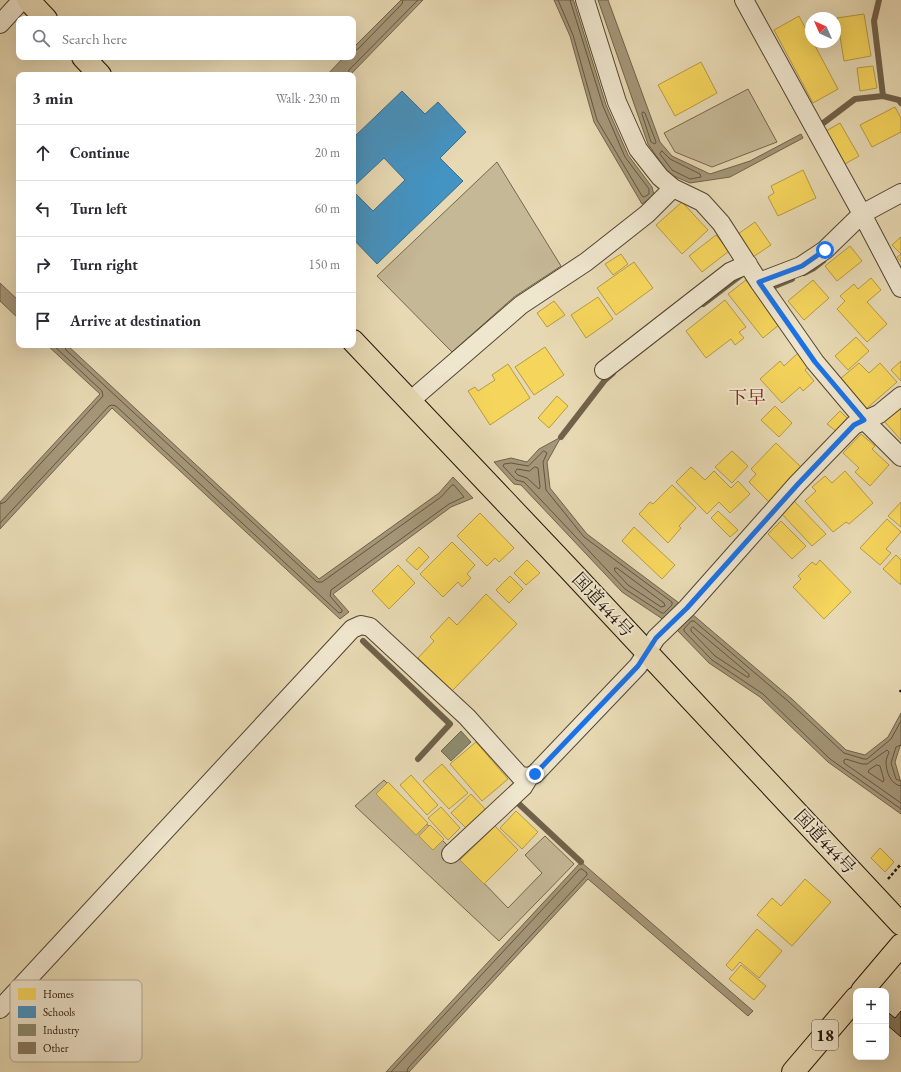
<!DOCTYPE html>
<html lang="en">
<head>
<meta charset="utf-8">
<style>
  body { margin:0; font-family:"EB Garamond","Noto Serif JP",serif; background:#f2f2f3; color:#2b2b33 }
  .controls { position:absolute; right:12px; bottom:12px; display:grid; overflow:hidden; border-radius:8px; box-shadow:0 4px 16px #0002 }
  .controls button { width:36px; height:36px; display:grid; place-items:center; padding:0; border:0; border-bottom:1px solid #e1e1e2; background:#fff; color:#2b2b33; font:20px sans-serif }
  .compass { position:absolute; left:805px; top:12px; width:36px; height:36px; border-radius:50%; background:#fff; box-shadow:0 4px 16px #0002; rotate:315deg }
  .stop { position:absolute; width:12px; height:12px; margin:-9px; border:3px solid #1a73e8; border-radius:50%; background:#fff }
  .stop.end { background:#1a73e8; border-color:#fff; box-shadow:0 1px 4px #0008 }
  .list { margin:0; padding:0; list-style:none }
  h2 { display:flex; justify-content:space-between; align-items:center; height:52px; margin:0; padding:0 16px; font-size:17px }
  h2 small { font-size:13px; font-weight:400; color:#7c7c81 }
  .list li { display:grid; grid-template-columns:26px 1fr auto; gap:12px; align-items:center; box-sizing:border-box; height:56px; padding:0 16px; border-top:1px solid #e1e1e2 }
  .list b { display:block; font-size:15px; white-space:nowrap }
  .list em { font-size:13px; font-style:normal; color:#7c7c81 }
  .icon { flex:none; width:22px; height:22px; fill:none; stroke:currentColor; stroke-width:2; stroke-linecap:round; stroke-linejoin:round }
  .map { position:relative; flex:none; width:901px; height:1072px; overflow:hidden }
  .search { position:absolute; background:#fff; box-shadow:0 4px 16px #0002; left:16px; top:16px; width:340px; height:44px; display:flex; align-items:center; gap:10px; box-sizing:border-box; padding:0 14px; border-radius:8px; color:#7c7c81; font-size:15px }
  .panel { position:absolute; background:#fff; box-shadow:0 4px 16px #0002; left:16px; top:72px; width:340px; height:276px; border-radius:8px }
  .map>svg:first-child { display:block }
  .green { fill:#c5b896; stroke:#73664e }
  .water { fill:#a49678; stroke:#70624a }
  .homes { fill:#f6d55c; stroke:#b69b42 }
  .schools { fill:#4393c3; stroke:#396d8a }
  .industry { fill:#8c8c6e; stroke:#6c684f }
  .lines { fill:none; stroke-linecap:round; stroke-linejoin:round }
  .shore { stroke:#62553f; stroke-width:1 }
  .stream { stroke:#70624a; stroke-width:6 }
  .building { fill:#887a60; stroke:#211406 }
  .street-casing { stroke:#524531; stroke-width:20 }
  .primary-casing { stroke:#211406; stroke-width:24 }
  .highway-casing { stroke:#211406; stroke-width:24 }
  .path { stroke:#211406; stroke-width:2.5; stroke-dasharray:3 2; stroke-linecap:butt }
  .street { stroke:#efe6ce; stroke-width:18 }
  .primary { stroke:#e7d9b3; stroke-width:22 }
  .highway { stroke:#e7d9b3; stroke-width:22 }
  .route { stroke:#1a73e8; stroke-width:5 }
  .labels { text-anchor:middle; stroke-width:4; stroke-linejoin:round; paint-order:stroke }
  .shield { fill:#efe6ce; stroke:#5f5342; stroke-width:1 }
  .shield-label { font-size:17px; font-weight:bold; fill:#211406 }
  .street-label { font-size:18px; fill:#211406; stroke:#efe6ce }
  .neighbourhood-label { font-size:19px; fill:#7a1f14; stroke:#efe6ce }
  .key { fill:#efe6ce; stroke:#b1a792; stroke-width:1 }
  .key-label { font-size:11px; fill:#211406 }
</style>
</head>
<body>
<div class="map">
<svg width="901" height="1072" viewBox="0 0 901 1072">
  <rect width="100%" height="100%" fill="#e7d9b3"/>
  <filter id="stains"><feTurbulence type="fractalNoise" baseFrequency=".005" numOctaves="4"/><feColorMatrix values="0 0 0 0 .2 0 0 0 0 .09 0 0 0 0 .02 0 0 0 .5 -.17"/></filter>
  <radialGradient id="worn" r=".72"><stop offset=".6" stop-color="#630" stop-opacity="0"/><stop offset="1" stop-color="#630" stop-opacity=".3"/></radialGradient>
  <path class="green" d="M748,89l29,53 -65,25 -37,-15 -11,-19z
    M497,162l64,104 -47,31 -62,55 -75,-76z
    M384,780l124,128 34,-35 -17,-18 20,-19 29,28 -75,77 -144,-135z"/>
  <path class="water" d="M401,0h22l-73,75h-23l17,-18h9v-9z
    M554,0h19l1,2 32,103 22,50 24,32 2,8 -12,9 -48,-82 -24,-86z
    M598,0h10l52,142 12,14 38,18 40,-13 51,-27 2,4 -73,39 -40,6 -21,-9 -21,-30z
    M0,283l19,18v18l-19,-18z
    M47,345h20l252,234 120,-86 14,-16 20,21 -22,9 -118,87 16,18 -9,7 -228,-211 -112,121v-27l100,-108z
    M561,437l-14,25 3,26 37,46 92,69 -15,17 -42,-28 -101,-107 -7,-1 -20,-22 17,-4 16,4 12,-13z
    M692,614l100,85 54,51 19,5 23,-18 13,-24v30l-6,19 6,21v31l-73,-52 -68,-65 -51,-34 -32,-33z
    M581,862l172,149 -5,5 -160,-137 -179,193h-23z"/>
  <path class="homes" d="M864,14l7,42 -27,5 -7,-43z
    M799,16l12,23v3h2l25,47 -25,14 -39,-73z
    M701,62l16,31 -42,23 -17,-31z
    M873,66l4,22 -17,3 -3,-23z
    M895,107l6,11v14l-29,15 -12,-22z
    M840,123l19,33 -14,8 -19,-33z
    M803,170l13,28 -38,18 -10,-19 6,-4 -3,-7z
    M682,202l26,28 -26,24 -26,-29z
    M755,222l16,23 -18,12 -15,-23z
    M716,235l13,16 -27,21 -13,-16z
    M901,237v25l-4,-5 4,-3 -9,-9z
    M850,246l12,15 -25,20 -12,-15z
    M621,254l7,10 -15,11 -8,-11z
    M634,262l19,26 -37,27 -19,-27z
    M871,278l10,12 -14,12 20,22 -20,18 -30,-33 8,-8 -5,-5 14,-12 4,5z
    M746,280l34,44 -17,14 -35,-44z
    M813,280l16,18 -25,22 -16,-19z
    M598,297l15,22 -27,19 -15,-23z
    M725,300l21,27 -7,5 5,6 -9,7 -4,-6 -25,19 -20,-27z
    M554,301l11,14 -18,12 -10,-14z
    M856,337l13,14 -21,19 -13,-14z
    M545,347l19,28 -30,20 -19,-28z
    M798,353l11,13 -4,4 9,11 -11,10 -3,-4 -18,16 -22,-24 20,-18 4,5z
    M901,361v20l-10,-11z
    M859,363l10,10 11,-10 17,19 -31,27 -26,-30z
    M508,364l22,34 -40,27 -22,-34 7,-4 3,4 17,-11 -3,-5z
    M557,396l11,10 -19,22 -11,-10z
    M775,406l17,17 -13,14 -18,-17z
    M901,406v34l-17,-19z
    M840,411l9,9 -12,12 -10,-8z
    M861,434l14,12 -3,3 17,16 -19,21 -15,-14 4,-4 -16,-15z
    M776,443l26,25 -33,34 -20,-20 7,-8 -5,-5z
    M732,451l16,15 -16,17 -17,-16z
    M691,467l14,13 9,-9 17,17 7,-7 12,13 -20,19 -11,-11 -12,12 -31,-32z
    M845,471l28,32 -24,21 -3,-2 -13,10 -28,-31 11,-10 -4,-4 13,-11 7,7z
    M672,485l24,23 -17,18 2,2 -13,15 -29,-29 11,-12 3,2z
    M794,501l32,33 -14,12 -31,-33z
    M901,502v25l-13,-11z
    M718,511l20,19 -8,7 -19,-19z
    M480,513l34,35 -15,14 -4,-4 -8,8 -30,-30z
    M887,519l14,13 -15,17 5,4 -11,12 -20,-17z
    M781,521l25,25 -14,13 -24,-25z
    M634,527l41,38 -13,14 -40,-38z
    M452,542l23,23 -8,9 4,4 -9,9 -4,-5 -15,15 -23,-23z
    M419,547l10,10 -12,13 -11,-10z
    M896,555l5,5v25l-18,-16z
    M527,560l13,13 -14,12 -12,-12z
    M820,560l31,32 -27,27 -31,-32 8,-8 -3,-3 14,-14 4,3z
    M398,565l17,18 -26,26 -17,-18z
    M510,576l13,13 -14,14 -13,-13z
    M486,594l31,30 -65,67 -34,-33 16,-17 -4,-4 19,-20 8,8z
    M476,742l32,37 -26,22 -32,-37z
    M442,764l26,29 -19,16 -26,-28z
    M411,775l27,30 -11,10 -27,-30z
    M388,782l40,41 -12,12 -40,-41z
    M471,794l15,16 -19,19 -16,-16z
    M441,807l19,21 -12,12 -20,-22z
    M516,811l22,21 -16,17 -22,-21z
    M430,825l14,14 -11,11 -14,-14z
    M495,826l23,24 -34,34 -24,-24z
    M880,848l14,14 -9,10 -14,-14z
    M805,879l26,23 -39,44 -35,-31 15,-17 9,8z
    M757,929l25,22 -23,27 -19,-16 -8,9 -6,-6z
    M741,965l25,21 -12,14 -25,-21z"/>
  <path class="schools" d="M402,91l23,23 13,-12 28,30 -26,26 23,23 -86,83 -24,-25v-48l20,20 32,-31 -21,-22 -31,29v-49z"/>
  <path class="industry" d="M461,731l10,11 -20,19 -10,-10z"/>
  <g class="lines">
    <path class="shore" d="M558,0l15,35 24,85 45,76 2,1 5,-3v-5l-24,-32 -22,-51 -33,-106
      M353,51l5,-2 44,-45 1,-4
      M348,75l1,-5 69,-70
      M643,112l2,1 11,29 -1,2 -4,-2 -9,-28z
      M662,151l8,8 30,15 1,3 -11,2 -18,-9 -12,-16z
      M544,451l3,2 -4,9 3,28 38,47 88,65v3l-8,8h-2l-37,-24 -101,-107 -8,-2 -13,-14 1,-2 7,-1 17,3z
      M535,467l3,1 2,19 -1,2 -12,-11 -9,-3 -3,-3 2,-3 12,2z
      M0,504l5,-2 98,-106 -1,-5 -49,-46
      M0,523l109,-117 3,-1 4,1 223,207 3,-1v-2l-12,-14 1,-6 118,-86 15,-7 -10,-12h-2l-11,12 -119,85h-5l-251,-232 -2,-5
      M615,568h2l47,35 1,3 -4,1 -33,-22 -13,-14z
      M693,627l56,47v3h-2l-32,-21 -24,-25v-2z
      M901,721l-10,18 -24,20h-3l-20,-6 -55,-51 -95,-81h-3l-7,8v2l28,29 51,34 67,65 71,50
      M901,745l-5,2 -5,16 5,16 5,2
      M877,765l3,1 4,14 -1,2 -15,-10 1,-2z
      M901,786c-10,-1 -15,-14 -15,-24 0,-3 2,-7 3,-10l-2,-2 -20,14h-5l-16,-5 -2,1v3l57,40
      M391,1072l189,-203h2l5,4v2l-179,193 -1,4"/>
    <path class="stream" d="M879,0l-5,21 9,75
      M822,124l33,-25 28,-3 16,4 2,3
      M804,273l10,-5 9,-7
      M775,286l17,-7
      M703,304l38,-29
      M561,437l44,-57 8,-7
      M363,641l87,83 -32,35
      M519,804l62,58"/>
  </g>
  <path class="building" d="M886,1011l9,7 6,-7v26l-15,-13z"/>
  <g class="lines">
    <defs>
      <path id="street" d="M585,0l32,102 21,47 22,28 13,11 29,14 19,21 38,59 56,80 49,58 37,37
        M744,0l118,214 39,74
        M0,24l22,-24
        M759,282l42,-16 24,-16 37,-36 39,-21
        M604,370l126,-98 18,-8
        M410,401l111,-96 65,-43 61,-48 26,-26
        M451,854l72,-67 6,-10
        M0,1009l352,-380 9,-4 9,2 97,90 53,59 9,1 6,-3 103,-108 18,-28 31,-30 110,-124 57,-59 25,-11 22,-18"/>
      <path id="primary" d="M862,991l39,-46
        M793,1072l63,-74"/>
      <path id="highway" d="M28,0l18,19
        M83,57l17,18
        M353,341l216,228 332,355"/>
    </defs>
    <use href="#street" class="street-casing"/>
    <use href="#primary" class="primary-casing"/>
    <use href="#highway" class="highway-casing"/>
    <path class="path" d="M900,692l1,-2
      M888,879l13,-15"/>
    <use href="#street" class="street"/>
    <use href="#primary" class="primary"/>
    <use href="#highway" class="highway"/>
  </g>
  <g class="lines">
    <path class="route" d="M535,774l103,-108 18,-28 31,-30 111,-124 56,-59 10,-5 -49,-58 -56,-80 43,-16 23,-16"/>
  </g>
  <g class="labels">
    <rect class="shield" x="812" y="1020" width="26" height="30" rx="3"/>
    <g class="shield-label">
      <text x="825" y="1041">18</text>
    </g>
    <g class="street-label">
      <text transform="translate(603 605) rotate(47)" y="6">国道444号</text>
      <text transform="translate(825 842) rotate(47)" y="6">国道444号</text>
    </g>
    <g class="neighbourhood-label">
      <text x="747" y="404">下早</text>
    </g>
  </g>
  <rect x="10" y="980" width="132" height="82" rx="6" class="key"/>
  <rect x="18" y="988" width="18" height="12" fill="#f6d55c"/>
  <rect x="18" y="1006" width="18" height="12" fill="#4393c3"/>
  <rect x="18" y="1024" width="18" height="12" fill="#8c8c6e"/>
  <rect x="18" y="1042" width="18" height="12" fill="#887a60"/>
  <g class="key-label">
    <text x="43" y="998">Homes</text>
    <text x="43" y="1016">Schools</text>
    <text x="43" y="1034">Industry</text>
    <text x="43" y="1052">Other</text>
  </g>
  <rect width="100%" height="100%" filter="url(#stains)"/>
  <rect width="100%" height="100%" fill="url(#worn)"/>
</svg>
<div class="controls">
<button>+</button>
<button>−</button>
</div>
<svg class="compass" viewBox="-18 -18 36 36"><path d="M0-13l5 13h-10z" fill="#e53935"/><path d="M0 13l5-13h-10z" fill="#7c7c81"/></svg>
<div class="stop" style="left:825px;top:250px"></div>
<div class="stop end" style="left:535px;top:774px"></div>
<div class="search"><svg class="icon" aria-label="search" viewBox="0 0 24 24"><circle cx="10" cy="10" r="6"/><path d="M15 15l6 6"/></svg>Search here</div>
<section class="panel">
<h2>3 min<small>Walk · 230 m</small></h2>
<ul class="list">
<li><svg class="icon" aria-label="ahead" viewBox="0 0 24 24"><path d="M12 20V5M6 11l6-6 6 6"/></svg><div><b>Continue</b></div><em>20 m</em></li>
<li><svg class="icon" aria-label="left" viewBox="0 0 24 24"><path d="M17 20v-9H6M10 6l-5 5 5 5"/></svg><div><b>Turn left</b></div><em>60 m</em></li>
<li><svg class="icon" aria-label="right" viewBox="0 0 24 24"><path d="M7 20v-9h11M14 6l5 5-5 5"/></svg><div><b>Turn right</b></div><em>150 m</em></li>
<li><svg class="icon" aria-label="arrive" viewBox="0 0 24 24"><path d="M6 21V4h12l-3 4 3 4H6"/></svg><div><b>Arrive at destination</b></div></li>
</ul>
</section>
</div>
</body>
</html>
